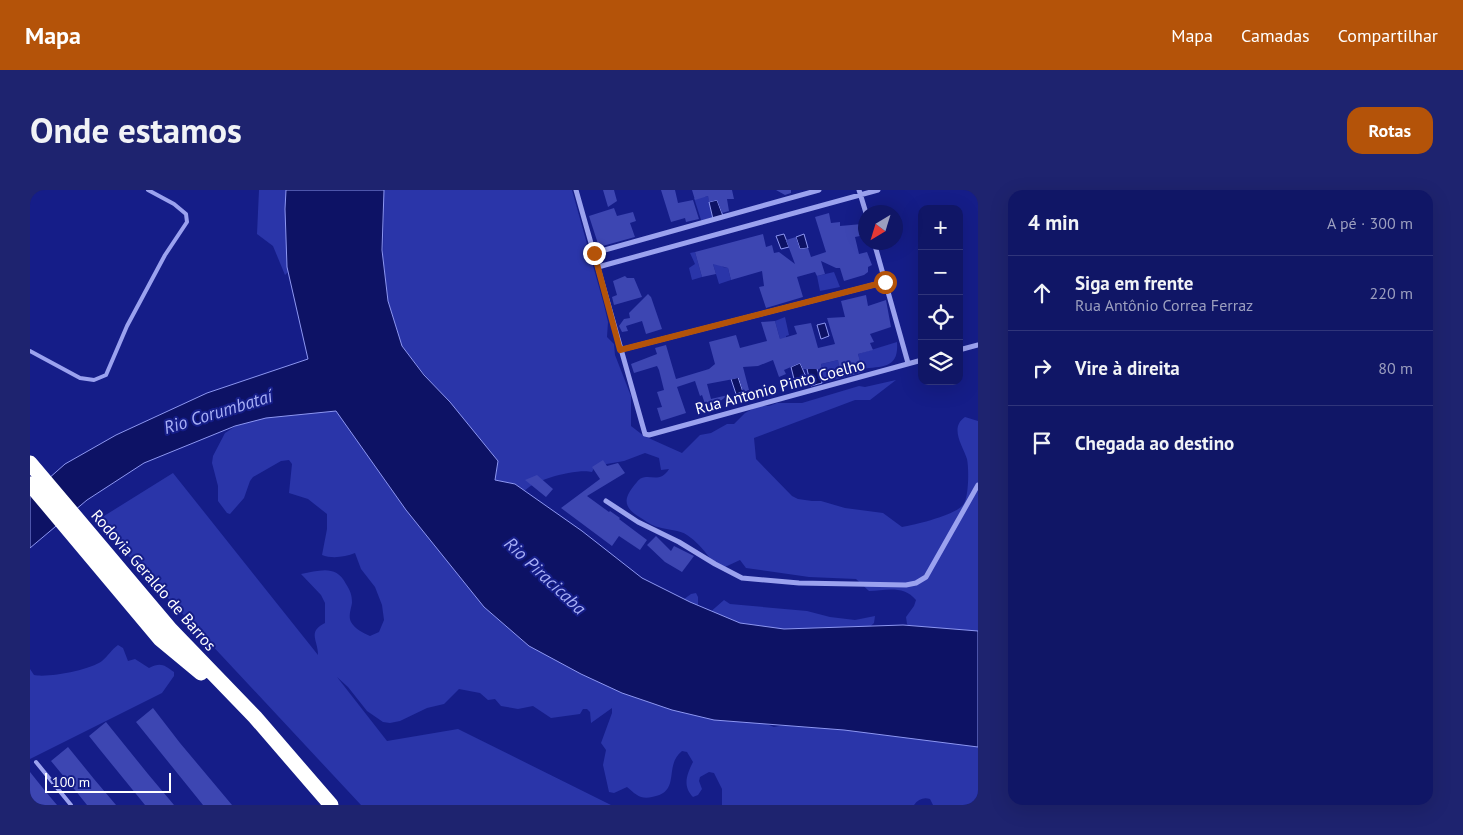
<!DOCTYPE html>
<html lang="pt">
<head>
<meta charset="utf-8">
<style>
  body { margin:0; font-family:"PT Sans",sans-serif; background:#1e236f; color:#f1f3f6 }
  .controls { position:absolute; right:15px; top:15px; display:grid; overflow:hidden; border-radius:10px; box-shadow:0 5px 20px #0002 }
  .controls button { width:45px; height:45px; display:grid; place-items:center; padding:0; border:0; border-bottom:1px solid #30357a; background:#101666; color:#f1f3f6; font:25px sans-serif }
  .compass { position:absolute; left:828px; top:15px; width:45px; height:45px; border-radius:50%; background:#101666; box-shadow:0 5px 20px #0002; rotate:218deg }
  .scale { position:absolute; left:15px; bottom:12px; width:126px; box-sizing:border-box; padding-left:5px; border:2px solid #fff; border-top:0; font-size:14px; line-height:18px; white-space:nowrap; color:#fff; -webkit-text-stroke:4px #151d88; paint-order:stroke }
  .stop { position:absolute; width:15px; height:15px; margin:-11px; border:4px solid #b45309; border-radius:50%; background:#fff }
  .stop.end { background:#b45309; border-color:#fff; box-shadow:0 1px 5px #0008 }
  .list { margin:0; padding:0; list-style:none }
  h2 { display:flex; justify-content:space-between; align-items:center; height:65px; margin:0; padding:0 20px; font-size:21px }
  h2 small { font-size:16px; font-weight:400; color:#9c9fbf }
  .list li { display:grid; grid-template-columns:32px 1fr auto; gap:15px; align-items:center; box-sizing:border-box; height:75px; padding:0 20px; border-top:1px solid #30357a }
  .list b { display:block; font-size:19px; white-space:nowrap }
  .list p { margin:0; font-size:16px; white-space:nowrap; color:#9c9fbf }
  .list em { font-size:16px; font-style:normal; color:#9c9fbf }
  .icon { flex:none; width:28px; height:28px; fill:none; stroke:currentColor; stroke-width:2; stroke-linecap:round; stroke-linejoin:round }
  .map { position:relative; flex:none; width:948px; height:615px; overflow:hidden; border-radius:15px }
  header { display:flex; align-items:center; gap:30px; box-sizing:border-box; height:70px; padding:0 25px; background:#b45309; color:#fff }
  header strong { font-size:24px }
  nav { display:flex; gap:28px; margin-inline-start:auto; font-size:18px }
  .intro { display:flex; align-items:center; justify-content:space-between; box-sizing:border-box; height:120px; padding:0 30px }
  h1 { margin:0; font-size:35px }
  .button { padding:12px 22px; border-radius:15px; background:#b45309; color:#fff; font-size:18px; font-weight:700 }
  main { display:flex; gap:30px; padding:0 30px }
  aside { flex:1; background:#101666; border-radius:15px; box-shadow:0 5px 20px #0002 }
  .map>svg:first-child { display:block }
  .green { fill:#2a35a9 }
  .water { fill:#0d1265; stroke:#8d97f2 }
  .building { fill:#3d46b2 }
  .lines { fill:none; stroke-linecap:round; stroke-linejoin:round }
  .lane { stroke:#9ba2ef; stroke-width:4 }
  .street { stroke:#9ba2ef; stroke-width:5 }
  .highway { stroke:#fff; stroke-width:15 }
  .route { stroke:#b45309; stroke-width:6 }
  .labels { text-anchor:middle; stroke-width:4; stroke-linejoin:round; paint-order:stroke }
  .street-label { font-size:16px; fill:#fff; stroke:#151d88 }
  .water-label { font-size:18px; font-style:italic; fill:#a7aef6; stroke:#151d88 }
</style>
</head>
<body>
<header>
<strong>Mapa</strong>
<nav><a>Mapa</a><a>Camadas</a><a>Compartilhar</a></nav>
</header>
<div class="intro"><h1>Onde estamos</h1><a class="button">Rotas</a></div>
<main>
<div class="map">
<svg width="948" height="615" viewBox="0 0 948 615">
  <rect width="100%" height="100%" fill="#151d88"/>
  <path class="green" d="M229,0h62l-29,78 -7,7 -12,-29 -16,-12z
    M354,0h188l32,115 4,17 -1,15 7,7 1,11 16,41v30l13,10 38,17 18,-18 11,-2 16,-9h7l11,-11 13,-7h11l8,-3h25l57,-17 6,1 31,-7 -26,20h-15l-101,38 2,21 36,37 6,3 14,2h9l24,7 38,5 19,14c13,-2 53,-12 61,-22 6,-7 6,-37 4,-46 -4,-13 -18,-31 -2,-42l13,4v230l-63,-25 -5,1 -3,-3 -1,-7 8,-11 2,-6c-12,-15 -30,-10 -47,-9l-13,-12 -47,-2 -63,-9 -6,-8 -15,7c-5,-3 -13,-6 -16,-10 -6,-8 -13,-16 -22,-22 -7,-5 -20,-5 -29,-8 -6,-1 -12,-6 -17,-9 -19,-11 -18,-20 -4,-36 9,-12 22,4 32,-13l-8,1 -2,-12 -14,-5 -21,8 -29,5 -3,6c-14,-4 -61,8 -68,20l-9,-8 -20,-4 3,-19 -46,-56 -24,-26 -26,-33 -14,-45 -5,-44z
    M674,5l1,2 3,-1 5,23 -11,4 -8,-25z
    M665,62l7,25 -10,3 -3,-12 6,-4 -5,-11z
    M683,74h8l2,3 5,1 3,12 -12,4z
    M804,82l6,15 -20,4 -3,-15z
    M755,127l4,18 -3,1 1,7 -7,-4 -5,-18z
    M867,152c2,27 -14,24 -35,27l-4,-15z
    M808,170l1,7 3,-1 3,11 -23,6 -5,-13 5,-2 -1,-4z
    M307,218l402,305 35,14 41,-8 163,24v62h-45l-3,-6c-6,-2 -12,0 -16,6h-192v-16l-8,-16 -5,-1 -9,5 -1,4 3,8 -4,6 -5,2c-11,-11 -6,-23 0,-35l-6,-10 -5,-1c-19,15 0,41 -30,46 -11,3 -17,-3 -25,-10l-13,6 -5,-1 -6,-27 3,-15 -5,-7 11,-30v-5l-21,15 -1,-11 -3,-3h-4l-3,5 -29,4 -18,-12 -15,3 -17,-3 -6,-7 -7,1 -8,-7 -21,-4 -15,15 -17,4 -27,13 -10,2 -7,-1 -16,-11 -19,-24 -11,-10 50,64 71,-12 153,76h-250l-265,-284 77,-48 145,182c0,-15 -11,-23 7,-32v-20l-4,-8 -20,-21c18,-3 35,-10 45,10 4,6 6,11 6,19 -1,6 -4,13 -1,19 4,7 12,11 19,14l9,-4 5,-12 -2,-15 -7,-18 -14,-18 -6,-16c-10,4 -23,6 -33,2l5,-26v-15l-19,-15 -19,-6 3,-29 -3,-4 -8,1 -28,16 -3,4 -6,17 -14,16 -3,-1 -9,-12v-15l-6,-23 1,-7 12,-23 29,-19z
    M666,403l2,4v13l5,4h5l16,-14 6,4 77,7 23,6 25,3 20,-4 -1,7 -15,14h-20l-13,4h-13l-14,4 -21,-8 -27,2 -11,-2c-20,-7 -73,-19 -79,-39l19,4 11,-8z
    M88,455l5,3 5,13 7,-2 14,9c12,-6 15,-3 25,4v4l-12,17 -132,66v-90l4,6c14,3 56,-5 68,-14 6,-5 10,-12 16,-16z"/>
  <path class="water" d="M256,0h98l-2,60 6,51 14,45 22,29 26,27 48,59 -3,19 20,4 67,47 60,47 48,24 50,21 44,6 119,-4 75,6v116l-134,-17 -130,-10 -42,-10 -50,-17 -41,-19 -52,-28 -45,-39 -78,-97 -70,-99 -70,7 -31,8 -91,37 -57,37 -57,48v-53l35,-31 51,-29 91,-42 101,-34 -21,-92 -2,-58z
    M687,10l6,16 -10,3 -4,-17z
    M754,44l5,13 -8,2 -5,-13z
    M774,44l4,14 -8,1 -4,-12z
    M795,133l4,13 -8,3 -4,-14z
    M770,173l6,14 -12,2 -3,-12z
    M786,176l6,17 -11,3 -4,-17z
    M708,187l5,15 -7,2 -5,-15z"/>
  <path class="building" d="M573,0h11l3,11 -9,6z
    M631,0h14l3,13 15,-3 6,19 -13,3 -1,-4 -14,4z
    M662,0h40l2,9h-7l2,12 -7,2 -5,-13 -8,2 -1,-6 -13,4z
    M746,0h15v3l-6,2z
    M584,18l3,8 16,-4 3,9 -6,2 5,14 -36,10 -10,-31z
    M799,23l2,10 9,-1v4l22,-2 3,11 -10,2 4,17 8,-2 5,13 -4,2v5l-4,3 -20,6 -4,-13h-4l-15,-7 4,13 -8,2 -2,-4 -18,5 6,20 -37,11 -7,-21 5,-1 -2,-15 -31,9 -3,-12 -15,-4 3,10 -14,3 -7,-25 68,-18 3,13 6,-2 2,8 5,-1 16,12 -9,-24 10,-3 4,12 8,-1 3,9 15,-5 -11,-35z
    M595,86l2,2h7l8,19 -28,8 -2,-8 5,-2 -4,-14z
    M618,104l3,3 11,32 -16,5 -4,-13 -16,5 2,5 -6,1 -3,-6 5,-7 6,-1 -1,-5z
    M836,105l2,11 18,-6 5,27 -21,7 4,8 -4,1 3,7 -15,4 5,18 -14,4 -3,-11 -7,2 -1,-7 -17,4 1,5h-19l-3,-6 -16,7 2,4 -7,3 -6,-17 -15,6 -15,1 6,23 -6,2 -4,-14 -32,6 4,15 17,-4 -14,11 -8,1 -4,-12 -2,1 -5,-15 -18,6 9,26 -25,8 -4,-13 5,-1 -5,-15 7,-2 -5,-20 -2,-4 -23,7 -3,-9 26,-10 -2,-6 11,-3 10,34 33,-10 6,-5 -6,-22 27,-7 4,13 27,-7 -6,-19 14,-1 5,18 17,-5 -3,-8 17,-3 7,25 17,-4 -8,-26 18,-1 -4,-16z
    M573,270l4,6 11,-3 7,10 -38,23 22,16 1,-1 10,7 -1,1 28,21 -7,10 -21,-14 -7,10 -51,-38 39,-29 -8,-12z
    M507,285l16,14 -7,8 -21,-17z
    M626,346l15,15 3,-5 20,10 -12,16 -17,-10 -18,-17z
    M123,518l27,35 52,62h-29l-67,-83z
    M76,532l42,52 26,31h-29l-44,-54 -12,-15z
    M38,557l26,32 22,26h-29l-12,-15 -24,-29z
    M0,582l16,20 11,13h-27z"/>
  <g class="lines">
    <path class="lane" d="M0,161l50,27 14,2 12,-5 21,-49 38,-71 22,-33 -1,-8 -12,-10 -26,-14
      M6,572l35,43"/>
    <path class="street" d="M546,0l69,244 4,1 273,-75
      M829,0l7,23
      M844,52l34,121
      M564,63l225,-63
      M568,77l280,-77
      M590,160l265,-68
      M929,160l19,-5
      M576,311l32,21 41,20 36,22 27,14 57,5 107,2 10,-2 10,-6 52,-92"/>
    <path class="highway" d="M0,273l141,167 84,87 76,88
      M0,294l130,155 41,34"/>
  </g>
  <g class="lines">
    <path class="route" d="M564,63l26,97 265,-68"/>
  </g>
  <g class="labels">
    <g class="street-label">
      <text transform="translate(750 196) rotate(-15)" y="6">Rua Antonio Pinto Coelho</text>
      <text transform="translate(124 390) rotate(49)" y="6">Rodovia Geraldo de Barros</text>
    </g>
    <g class="water-label">
      <text transform="translate(188 222) rotate(-17)" y="6">Rio Corumbataí</text>
      <text transform="translate(515 386) rotate(43)" y="6">Rio Piracicaba</text>
    </g>
  </g>
</svg>
<div class="controls">
<button>+</button>
<button>−</button>
<button><svg class="icon" aria-label="locate" viewBox="0 0 24 24"><circle cx="12" cy="12" r="6"/><path d="M12 2v4M12 18v4M2 12h4M18 12h4"/></svg></button>
<button><svg class="icon" aria-label="layers" viewBox="0 0 24 24"><path d="M12 4l9 5-9 5-9-5zM3 14l9 5 9-5"/></svg></button>
</div>
<svg class="compass" viewBox="-18 -18 36 36"><path d="M0-13l5 13h-10z" fill="#e53935"/><path d="M0 13l5-13h-10z" fill="#9c9fbf"/></svg>
<div class="scale">100 m</div>
<div class="stop" style="left:855px;top:92px"></div>
<div class="stop end" style="left:564px;top:63px"></div>
</div>
<aside>
<h2>4 min<small>A pé · 300 m</small></h2>
<ul class="list">
<li><svg class="icon" aria-label="ahead" viewBox="0 0 24 24"><path d="M12 20V5M6 11l6-6 6 6"/></svg><div><b>Siga em frente</b><p>Rua Antônio Correa Ferraz</p></div><em>220 m</em></li>
<li><svg class="icon" aria-label="right" viewBox="0 0 24 24"><path d="M7 20v-9h11M14 6l5 5-5 5"/></svg><div><b>Vire à direita</b></div><em>80 m</em></li>
<li><svg class="icon" aria-label="arrive" viewBox="0 0 24 24"><path d="M6 21V4h12l-3 4 3 4H6"/></svg><div><b>Chegada ao destino</b></div></li>
</ul>
</aside>
</main>
</body>
</html>
